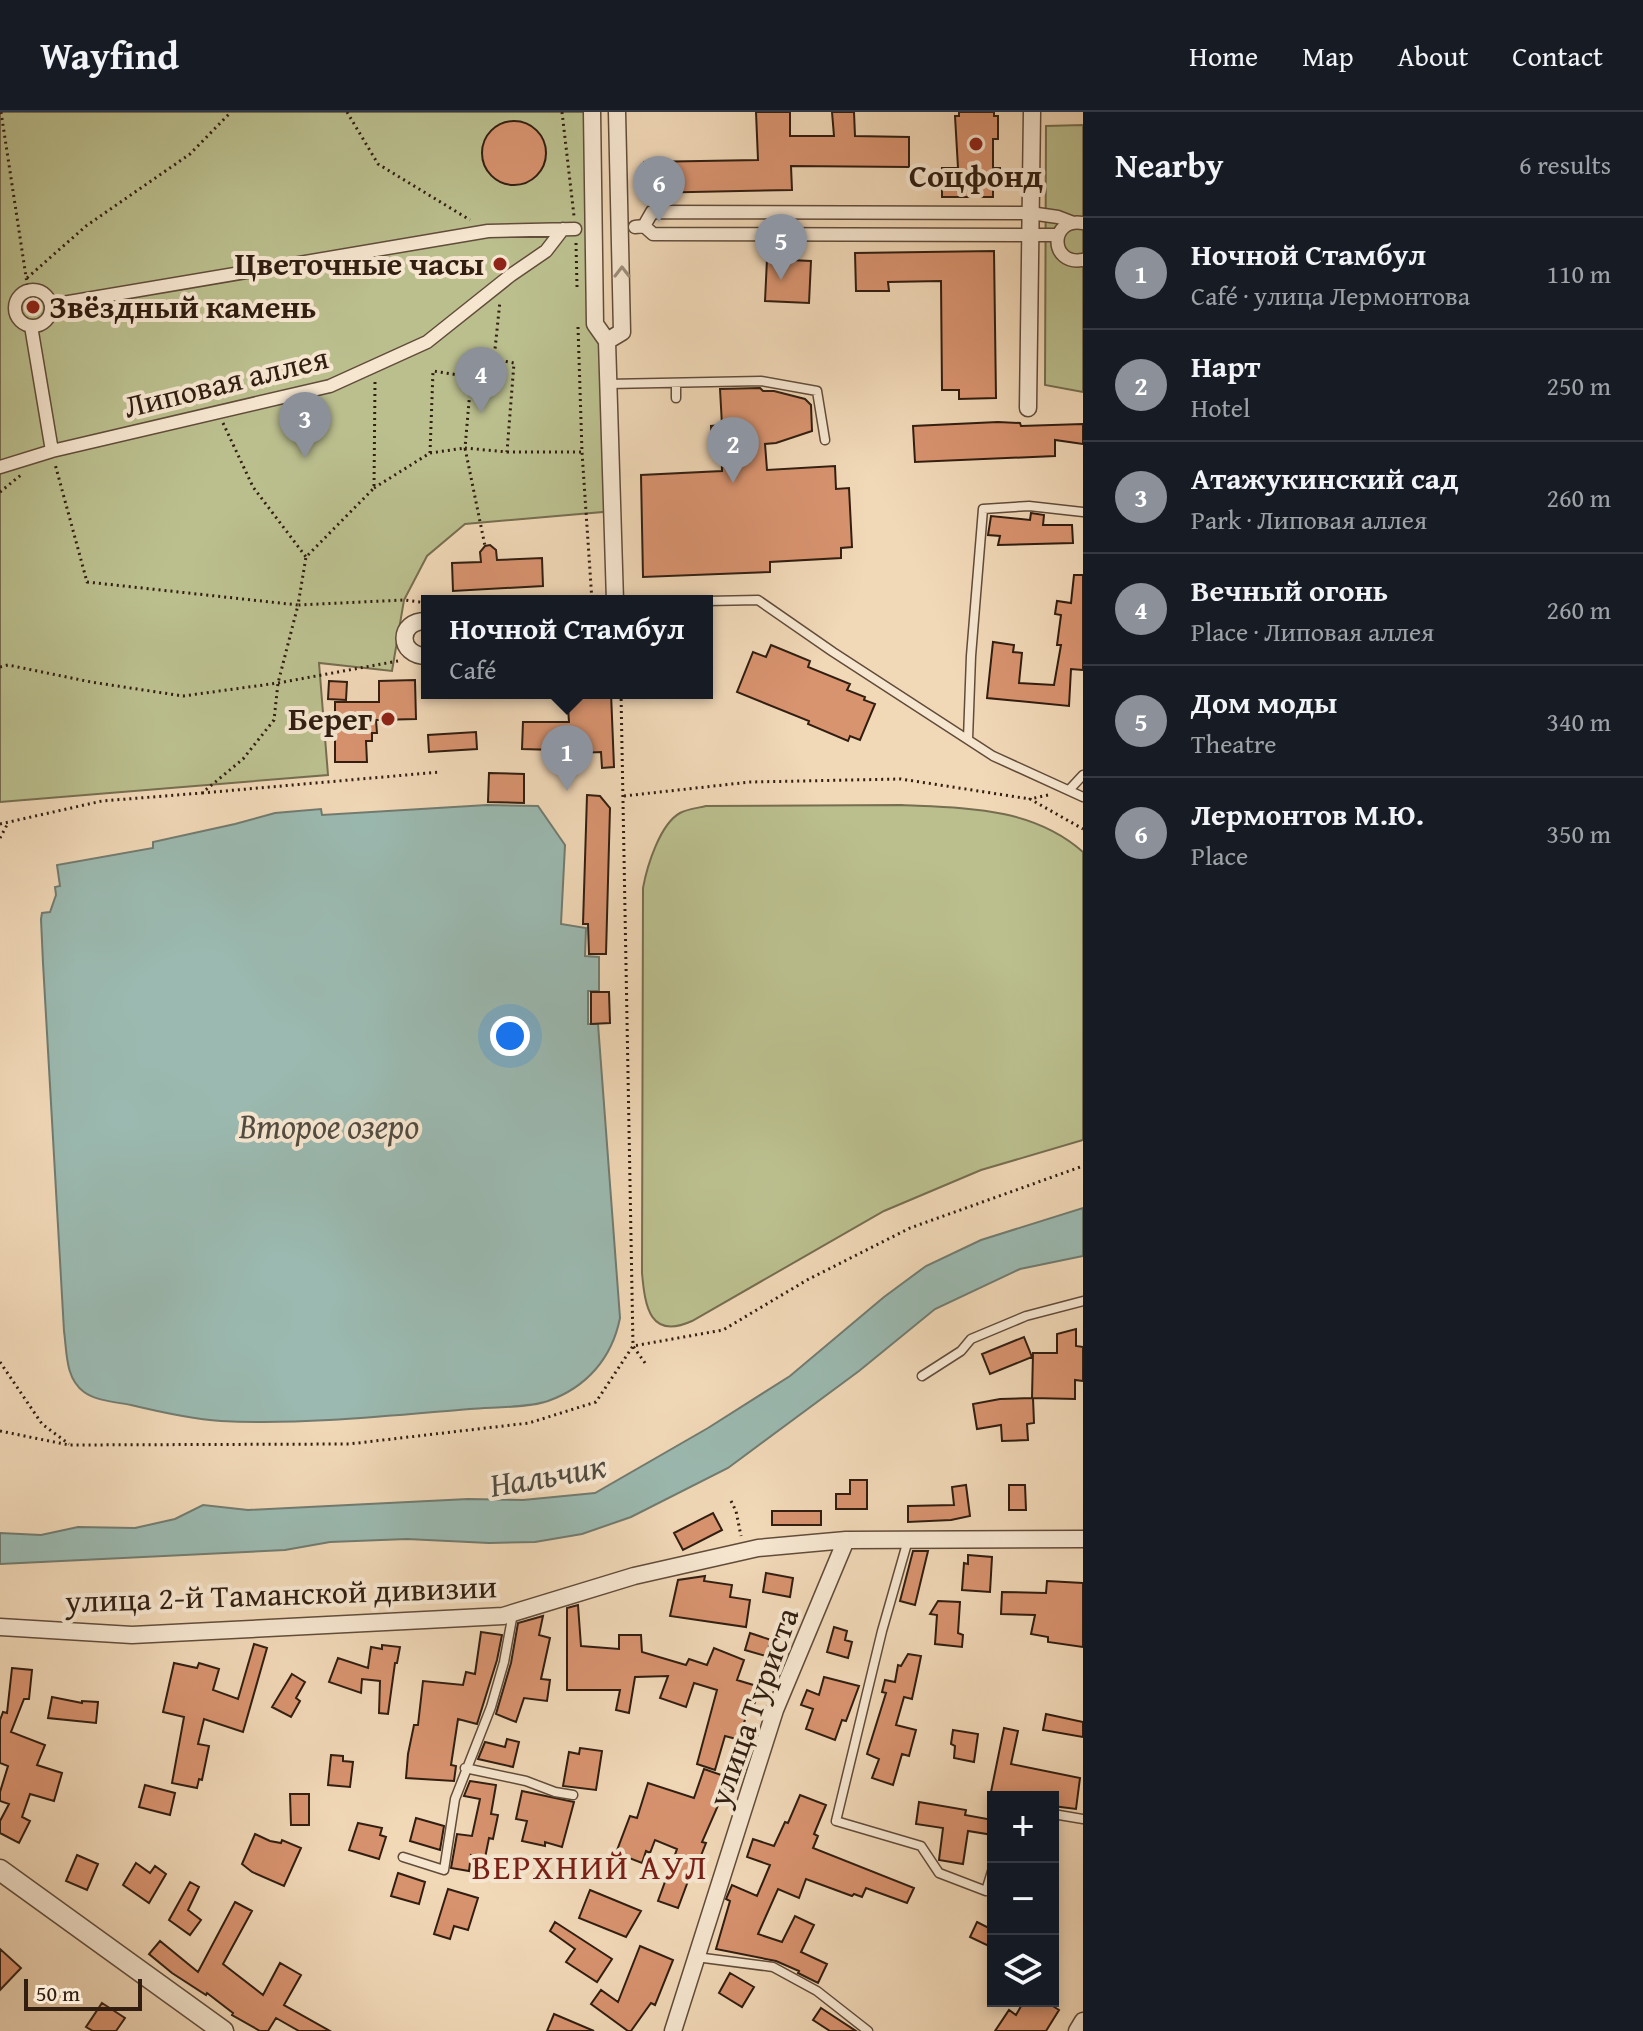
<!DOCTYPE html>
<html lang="en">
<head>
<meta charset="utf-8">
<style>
  body { margin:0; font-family:"Gentium Book Plus",serif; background:#242831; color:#f1f3f6 }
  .controls { position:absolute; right:24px; bottom:24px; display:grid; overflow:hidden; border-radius:0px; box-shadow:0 4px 12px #0003 }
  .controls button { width:72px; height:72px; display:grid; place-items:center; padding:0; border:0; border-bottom:2px solid #363941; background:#171b24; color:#f1f3f6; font:40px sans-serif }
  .scale { position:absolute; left:24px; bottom:20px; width:118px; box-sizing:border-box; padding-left:8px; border:4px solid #311e11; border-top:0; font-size:22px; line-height:28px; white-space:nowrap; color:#311e11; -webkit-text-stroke:6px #f6e6d0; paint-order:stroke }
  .you { position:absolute; left:510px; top:924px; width:28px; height:28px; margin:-20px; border:6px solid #fff; border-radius:50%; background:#1a73e8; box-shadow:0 0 0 12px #1a73e833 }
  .badge { display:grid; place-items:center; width:52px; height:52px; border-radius:50%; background:#8c9099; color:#fff; font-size:26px; font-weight:700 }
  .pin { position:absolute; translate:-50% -66px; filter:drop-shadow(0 2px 4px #0008) }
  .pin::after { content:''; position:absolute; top:42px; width:28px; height:24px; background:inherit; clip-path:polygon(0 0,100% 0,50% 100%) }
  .popup { position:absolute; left:421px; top:483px; width:292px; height:104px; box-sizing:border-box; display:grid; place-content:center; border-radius:0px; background:#171b24; filter:drop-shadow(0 2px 6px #0005); font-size:26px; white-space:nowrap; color:#9ea1a6 }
  .popup b { font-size:30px; color:#f1f3f6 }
  .popup::after { content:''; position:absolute; left:50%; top:100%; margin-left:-16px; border:16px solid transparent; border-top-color:#171b24 }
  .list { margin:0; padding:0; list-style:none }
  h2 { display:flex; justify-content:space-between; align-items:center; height:104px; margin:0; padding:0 32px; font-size:34px }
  h2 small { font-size:26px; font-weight:400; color:#9ea1a6 }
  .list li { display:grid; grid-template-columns:52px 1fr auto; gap:24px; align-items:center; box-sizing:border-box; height:112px; padding:0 32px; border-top:2px solid #363941 }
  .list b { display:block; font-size:30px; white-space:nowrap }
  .list p { margin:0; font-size:26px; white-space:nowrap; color:#9ea1a6 }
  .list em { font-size:26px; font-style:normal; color:#9ea1a6 }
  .icon { flex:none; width:44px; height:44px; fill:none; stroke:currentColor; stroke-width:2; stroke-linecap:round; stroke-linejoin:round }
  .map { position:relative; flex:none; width:1083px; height:1919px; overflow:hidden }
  header { display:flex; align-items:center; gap:48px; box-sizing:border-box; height:112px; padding:0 40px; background:#171b24; border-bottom:2px solid #363941 }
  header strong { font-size:38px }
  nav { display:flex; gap:44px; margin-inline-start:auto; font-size:28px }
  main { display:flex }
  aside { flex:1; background:#171b24 }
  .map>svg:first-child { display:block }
  .green { fill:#bbbf8e; stroke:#766e50; stroke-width:2 }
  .water { fill:#9bb9b0; stroke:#717b70; stroke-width:2 }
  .building { fill:#d8936f; stroke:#311e11; stroke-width:2 }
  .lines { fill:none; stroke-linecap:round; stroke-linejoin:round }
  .service-casing { stroke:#614c3a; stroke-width:11 }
  .pedestrian-casing { stroke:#614c3a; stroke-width:15 }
  .minor-casing { stroke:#614c3a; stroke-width:19 }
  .tertiary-casing { stroke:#614c3a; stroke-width:23 }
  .path { stroke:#311e11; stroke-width:3; stroke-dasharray:2 4; stroke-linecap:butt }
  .service { stroke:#f6e6d0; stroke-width:8 }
  .pedestrian { stroke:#f6e6d0; stroke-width:12 }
  .minor { stroke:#f6e6d0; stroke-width:16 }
  .tertiary { stroke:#f6e6d0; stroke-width:20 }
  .oneway { stroke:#9d8c7a }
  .poi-dot { fill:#8f2418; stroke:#f6e6d0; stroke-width:3 }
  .labels { text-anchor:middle; stroke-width:8; stroke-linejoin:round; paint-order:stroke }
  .poi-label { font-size:32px; font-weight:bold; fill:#311e11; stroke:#f6e6d0; text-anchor:end }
  .street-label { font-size:32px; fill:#311e11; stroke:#f6e6d0 }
  .water-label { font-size:34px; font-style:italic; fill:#514c41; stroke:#f6e6d0 }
  .neighbourhood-label { font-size:34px; letter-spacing:2px; fill:#7a1f14; stroke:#f6e6d0 }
</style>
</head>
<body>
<header>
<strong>Wayfind</strong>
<nav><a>Home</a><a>Map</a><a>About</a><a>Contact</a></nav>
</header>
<main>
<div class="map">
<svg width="1083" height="1919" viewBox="0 0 1083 1919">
  <rect width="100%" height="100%" fill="#f1d8b7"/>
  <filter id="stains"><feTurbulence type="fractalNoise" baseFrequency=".0025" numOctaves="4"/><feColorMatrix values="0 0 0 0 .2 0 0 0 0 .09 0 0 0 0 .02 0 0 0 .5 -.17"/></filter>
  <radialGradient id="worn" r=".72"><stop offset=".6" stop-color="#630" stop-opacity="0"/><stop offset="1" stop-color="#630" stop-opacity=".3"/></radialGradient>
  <path class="green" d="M0,0h592l3,212 12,17 7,170 -149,13 -38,32 -23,44 -12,71 -73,-8 9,112 -328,27z
    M1083,13v267l-38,-7 1,-259z
    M902,693c64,3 130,2 181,47v288l-102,30 -97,41 -192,110c-42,19 -47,-14 -50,-48l1,-385c4,-22 17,-64 37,-75 7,-4 18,-5 26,-7z"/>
  <path class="water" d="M487,693l51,1 27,39 -4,79 25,4 -1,28 14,1v34h-11v33h10l22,294c-8,40 -33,69 -72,83 -20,7 -56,6 -78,8 -83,7 -166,16 -249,12 -30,-2 -61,-9 -90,-16 -15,-3 -35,-4 -47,-13 -19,-14 -17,-40 -20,-61l-21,-368 -2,-44 1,-6 8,-1 6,-17 -1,-8 5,-1 -3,-21 96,-17v-6l82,-18 40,-11 46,-4 1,6z
    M1083,1096v48l-63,13 -85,40 -76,62 -131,97 -97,49 -49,17 -47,8 -46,1 -82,-4 -77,3 -45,8 -285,14v-31l41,2 37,-8 57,1 40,-9 28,-14 45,5 220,-11 55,1 72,-7 113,-65 82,-52 94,-79 42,-31 55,-26z"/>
  <path class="building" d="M756,0h34v24h44l-2,-24h22l1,24 54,1v30l-118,-1 1,24 -147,3 -1,-31 114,-2z
    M959,0h35v4h4v23h-5v29h7l-1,20h-6v9h-51v-29h16l-3,-52h4z
    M482 41a32 32 0 1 1 64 0a32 32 0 1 1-64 0Z
    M994,139l2,147 -37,1v-9h-17l-1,-109 -53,1 1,9h-33l-1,-38z
    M767,147l44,2 -2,42 -44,-2z
    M760,276l3,3h11l31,8 6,6 1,26 -36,12 -11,1 2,26 68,-4 1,23 13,-1 3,59 -11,1v10l-71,4v10l-127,5 -2,-102 81,-4 -1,-29h-9l-1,-16 11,-1 -2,-36z
    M998,310l22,1 1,3 62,-2v20l-28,-4v16l-140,6 -2,-36z
    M1031,401l13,2 -1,10h29l1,18 -75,2 2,-9 -12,-1 3,-19 39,4z
    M490,433l6,5 1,10 45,-2 1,28 -90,5 -1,-28 29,-1 -1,-10 5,-6z
    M1074,463h9v95l-12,-1 -2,37 -82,-8 6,-56 21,3 -1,7 9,1 -3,30 35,2 7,-40h-4l4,-30 -6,-1 2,-13 14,2z
    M771,533l39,16 -2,6 42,17 -3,6 18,7 -1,3 11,4 -15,36 -10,-4 -2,5 -40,-17 1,-3 -72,-29 16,-40 13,5z
    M415,568l1,39 -40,1 1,13h-5v8h-6l1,21h-32v-60h44v-21z
    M329,569l18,1 -1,18 -18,-1z
    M567,581h44l3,74 -12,1 -1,-16 -45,2v-4l-34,-1 1,-27h46z
    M476,620l1,17 -48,3 -1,-17z
    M489,661l35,1v29l-36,-1z
    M587,683l13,1 10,12 -4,146h-17l-1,-30h-5z
    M591,880h18l1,31 -19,1z
    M1076,1217v17l7,1v34l-8,-1v19l-42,-1 1,25 -7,1 1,16 -26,1 -1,-16 -24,4 -4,-25 27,-5 32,-1 1,-45h24v-19z
    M1024,1225l8,20 -42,17 -8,-20z
    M850,1368h17v29h-31v-15h14z
    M966,1373l4,31 -19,4 -43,2v-16l46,-1 -2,-18z
    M1009,1373h16l1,25h-17z
    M772,1399h49v14h-49z
    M713,1401l9,17 -39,20 -9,-17z
    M913,1439h15l-13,54 -15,-4z
    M968,1443l24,2 -2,35 -28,-2 2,-27 4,1z
    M766,1461l27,5 -3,19 -27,-5z
    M705,1464l-1,5 28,4 -2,12 20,3 -4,27 -76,-11 8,-36z
    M1047,1469l36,2v64l-35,-5v-5l-17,-3 4,-19 -34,-1 1,-22 44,1z
    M938,1489l22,1 -2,31 5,2 -1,12 -27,-3 2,-29 -7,-1z
    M578,1493l3,41 38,3v-14h22l1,17 44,13 3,-6 18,6 7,-17 30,12 -7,20 23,7 -7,21 -5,-1 -8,33 -15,-4 -10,34 -18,-6 20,-74 -23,-7 -8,24 -26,-9 8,-22 -33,1 -6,36 -13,-3 4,-20h-53v-82z
    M543,1504l-4,19 11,3 -9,41 9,1 -3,21 -23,-3 -8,24 -20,-8 15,-51 7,-40z
    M834,1515l13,4 -2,9 7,2 -4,16 -21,-6z
    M481,1520l21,3 -5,25 -20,64 -19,-5 -7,46 5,1 -2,15 -48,-3 2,-24 6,-29h4l5,-44 40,4 3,-13 9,2z
    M750,1521l21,7 -5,16 -21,-6z
    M254,1532l13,4 -24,84 -39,-13 -6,25 11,2 -7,34 -3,-1 -2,9 -25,-5 12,-66 -21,-5 11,-49 23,5 2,-5 20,6 -6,21 25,9z
    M382,1533l18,2 -3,16h-2l-7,51 -9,-1 1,-32 -18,-2 -1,14 -32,-11 9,-24 30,10 3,-21 11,2z
    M908,1542l13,2 -3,15 -6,28 -8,-2 -8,28 20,5 -7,26 -7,-2 -9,31 -21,-7 7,-19 -12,-5 19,-61 -4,-1 3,-12 10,2 3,-17 3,1z
    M12,1556l20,2 -3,29h-5l-13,33 34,13 -8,20 25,8 -8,28 -24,-7 -8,23 8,4 -11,22 -19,-10v-12l9,-17 -9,-3v-9l8,-26 -8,-3v-43l3,-8 4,1z
    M292,1562l13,8 -9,16 4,3 -9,16 -19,-10z
    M824,1565l35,9 -13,35 -4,-1 -7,20 -29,-11 7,-20 -12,-4 6,-15 12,5z
    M52,1585l30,6v-2l16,1 -2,21 -48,-5z
    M1046,1602l37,8v15l-40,-7z
    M1004,1616l14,3 -7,33 69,14 -4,31 -23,-3v-9h-63z
    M953,1618l25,4 -4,28 -20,-4 1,-12 -4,-2z
    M507,1627l12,3 -6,25 -35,-8 7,-17 20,5z
    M580,1636l22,3 -6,39 -33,-4 6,-34 10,2z
    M331,1643l12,1v5l10,1 -3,25 -22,-2z
    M704,1657l26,9 -28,64 4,1 -6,15 -3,-1 -19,51 -20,-7 19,-52 -22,-9 -5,13 -4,-2 -4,12 -26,-10 14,-37 7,2 11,-35 46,15z
    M470,1669l26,4 -5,29 7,1 -5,24 -4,-1 -4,20 -14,-3 -2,16 -18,-3 6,-34 15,2 8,-37 -16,-3z
    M145,1673l30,8 -5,22 -31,-8z
    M522,1679l52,11 -12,45 -17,-5v4l-23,-5 5,-20 -11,-2z
    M290,1682h19v31h-18z
    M800,1683l26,10 -12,29 4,2 -5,12 101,40 -7,15 -41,-15 -4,9 -8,-3 -2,2 -46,-17 -7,19 -21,-9 -20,45 24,8 13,-26 19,9 -13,27 26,12 -9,19 -20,-10 1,-2 -23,-10 -60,-12 14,-48 -4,-2 6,-14 25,11 13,-31 -23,-8 6,-18 21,7 11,-24 3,1z
    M919,1690l47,8 -1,5 28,5v15l-25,-4 -5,33 -24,-4 4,-32 -27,-4z
    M416,1706l28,8 -4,24 -30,-9z
    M358,1711l24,5 -2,7 6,2 -7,22 -30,-9z
    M255,1722l15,7 11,2 1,-3 19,8 -17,38 -32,-14 -10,-8z
    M77,1743l21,9 -11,26 -21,-9z
    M136,1751l14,10 5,-7 11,8 -17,29 -26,-18z
    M398,1761l27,9 -6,22 -28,-8z
    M190,1770l9,5 -11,23 13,10 -11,15 -21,-15z
    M448,1777l30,9 -10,32 -14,-4 -4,13 -16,-5z
    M590,1778l51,21 -15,26 -47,-19z
    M235,1790l17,9 -29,53 40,31 17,-32 21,12 -17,30 46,26h-31l-23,-13 -8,13h-8l-28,-16 1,-2 -26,-20 -1,2 -34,-22 -23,-19 11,-13 38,31z
    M555,1810l57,37 -15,23 -31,-20 9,-13 -25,-18z
    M977,1810l16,8v18l-23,-11z
    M640,1834l33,14 -18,45 -4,-2 -20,28h-3l-37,-27 10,-14 17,12z
    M0,1837l21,19 -21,22z
    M730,1861l24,14 -12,20 -23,-14z
    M1024,1889h21l14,9 -13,21h-51l14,-21 7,5z
    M102,1891l23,15 -9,13h-23l-7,-4z
    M821,1896l35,23h-26l-17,-11z
    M554,1902l40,17h-47z"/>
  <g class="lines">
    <defs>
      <path id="service" d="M608,272l153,-3 56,10 8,49
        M676,286v-14
        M707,489l51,-1 75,52 160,104 90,41
        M968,627l3,-83 12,-147 46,-3 54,6
        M1070,677l13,-14
        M922,1264l39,-25 10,-12 55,-23 57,-15
        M908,1428l-26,91 -46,190 85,25 18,27 47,18 7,-23
        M465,1656l61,13 29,11 18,3
        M1053,1702l30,5
        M403,1745l41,13 11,-71 36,-92 13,-45 9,-49
        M696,1845l77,10 44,24 51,40"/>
      <path id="pedestrian" d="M1083,111c-34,-6 -34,43 0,37
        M644,114l8,-14 378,1 28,4 13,5
        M635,115l9,-1 9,8 405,1
        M15 196a18 18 0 1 1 36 0a18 18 0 1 1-36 0Z
        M51,193l437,-74 87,-2
        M31,214l21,125
        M0,355l52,-16 278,-65 97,-44 84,-67 35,-24 17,-22"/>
      <path id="minor" d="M592,0l3,212 12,17 8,260
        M607,229l15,-9 -5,-220
        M1028,296l4,-296
        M427,509c-30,-1 -30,35 0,35
        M0,1515l132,8 371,-19 131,-40 124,-28 88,-8 237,-1
        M673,1919l102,-321 71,-170
        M1077,1919l6,-10"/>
      <path id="tertiary" d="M0,1758l223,161"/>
    </defs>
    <use href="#service" class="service-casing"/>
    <use href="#pedestrian" class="pedestrian-casing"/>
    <use href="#minor" class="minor-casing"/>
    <use href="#tertiary" class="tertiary-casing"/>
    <path class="path" d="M1,0l27,178
      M347,0l31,52 92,56
      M562,0l12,104
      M576,131l1,44
      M27,166l59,-52 104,-72 41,-42
      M578,215l4,125 10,149
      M494,247l20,4 -7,89 -42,-4 8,-92 21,3 6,-58
      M375,270l-1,106 -68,69 -8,48 106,-5 23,3
      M223,311l30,64 53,70
      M507,340h75
      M430,341l35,-5 20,98
      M374,376l56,-35 3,-82 38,6
      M0,380l21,-17
      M0,555l8,-2 83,17 92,14 95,-13 120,-22
      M621,581l12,653 12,17
      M202,681l238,-21
      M1048,683l-18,4 53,30
      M624,684l126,-14 151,-3 129,20
      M0,712l102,-23 100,-8 41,-34 31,-39 4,-37 20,-78 -211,-23 -32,-118
      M0,726l8,-15
      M0,1250l42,62 27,20
      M0,1319l69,14 280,-1 180,-21 67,-21 37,-56 90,-16 84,-50 103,-52 173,-62
      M731,1389l5,10 5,25"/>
    <use href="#service" class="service"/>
    <use href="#pedestrian" class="pedestrian"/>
    <use href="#minor" class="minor"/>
    <use href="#tertiary" class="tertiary"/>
  </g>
  <defs><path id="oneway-chevron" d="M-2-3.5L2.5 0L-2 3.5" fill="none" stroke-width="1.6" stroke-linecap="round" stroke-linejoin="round" transform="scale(2)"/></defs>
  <use class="oneway" href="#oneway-chevron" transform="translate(622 160) rotate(-90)"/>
  <g class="poi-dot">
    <circle cx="976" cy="32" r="8"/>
    <circle cx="500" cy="152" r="8"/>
    <circle cx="33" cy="195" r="8"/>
    <circle cx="388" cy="607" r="8"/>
  </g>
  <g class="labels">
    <g class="poi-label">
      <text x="976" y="75" text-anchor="middle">Соцфонд</text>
      <text x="484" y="163">Цветочные часы</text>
      <text x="49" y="206" text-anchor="start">Звёздный камень</text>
      <text x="372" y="618">Берег</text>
    </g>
    <g class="street-label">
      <text transform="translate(226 270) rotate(-14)" y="11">Липовая аллея</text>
      <text transform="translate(281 1482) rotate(-2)" y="11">улица 2-й Таманской дивизии</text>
      <text transform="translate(753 1595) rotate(-70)" y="11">улица Туриста</text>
    </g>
    <g class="water-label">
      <text x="329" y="1026">Второе озеро</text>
      <text transform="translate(548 1363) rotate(-10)" y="12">Нальчик</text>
    </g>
    <g class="neighbourhood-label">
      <text x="590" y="1767">ВЕРХНИЙ АУЛ</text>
    </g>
  </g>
  <rect width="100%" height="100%" filter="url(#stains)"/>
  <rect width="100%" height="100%" fill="url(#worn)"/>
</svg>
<div class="controls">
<button>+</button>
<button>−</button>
<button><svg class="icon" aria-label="layers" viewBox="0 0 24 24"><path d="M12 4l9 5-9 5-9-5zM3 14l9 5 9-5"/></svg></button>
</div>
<div class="scale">50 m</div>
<div class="you"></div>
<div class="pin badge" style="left:567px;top:679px">1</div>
<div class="popup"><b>Ночной Стамбул</b>Café</div>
<div class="pin badge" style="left:733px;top:371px">2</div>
<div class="pin badge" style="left:305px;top:346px">3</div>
<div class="pin badge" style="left:481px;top:301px">4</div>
<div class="pin badge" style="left:781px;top:168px">5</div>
<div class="pin badge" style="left:659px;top:110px">6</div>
</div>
<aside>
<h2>Nearby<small>6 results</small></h2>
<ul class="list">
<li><span class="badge">1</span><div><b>Ночной Стамбул</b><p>Café · улица Лермонтова</p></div><em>110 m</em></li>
<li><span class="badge">2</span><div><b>Нарт</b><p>Hotel</p></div><em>250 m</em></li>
<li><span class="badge">3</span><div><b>Атажукинский сад</b><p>Park · Липовая аллея</p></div><em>260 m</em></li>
<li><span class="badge">4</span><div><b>Вечный огонь</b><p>Place · Липовая аллея</p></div><em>260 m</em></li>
<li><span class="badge">5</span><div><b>Дом моды</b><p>Theatre</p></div><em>340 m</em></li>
<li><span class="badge">6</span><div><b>Лермонтов М.Ю.</b><p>Place</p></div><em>350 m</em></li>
</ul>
</aside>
</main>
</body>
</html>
